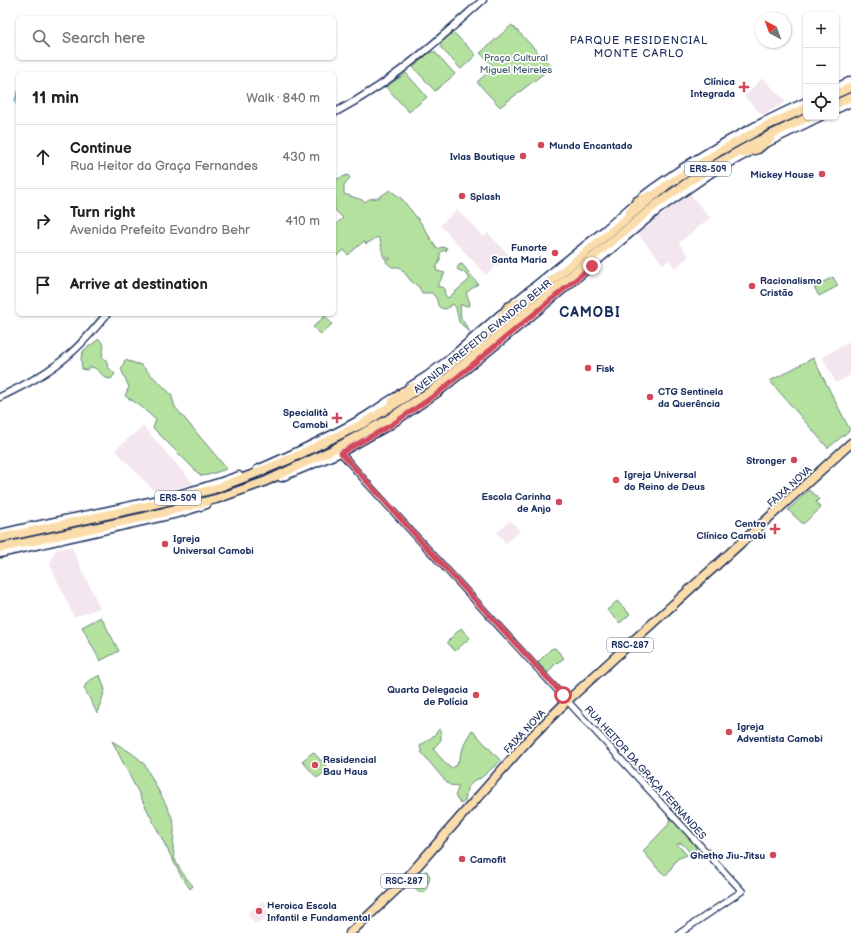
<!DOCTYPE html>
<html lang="en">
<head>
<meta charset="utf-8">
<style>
  body { margin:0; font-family:"Balsamiq Sans",sans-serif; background:#f2f2f2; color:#222 }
  .controls { position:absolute; right:12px; top:12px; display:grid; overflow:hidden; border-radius:6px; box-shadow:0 1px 3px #0004 }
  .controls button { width:36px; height:36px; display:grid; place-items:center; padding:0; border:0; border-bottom:1px solid #e0e0e0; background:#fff; color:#222; font:20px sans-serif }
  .compass { position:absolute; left:755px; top:12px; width:36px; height:36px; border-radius:50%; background:#fff; box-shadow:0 1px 3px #0004; rotate:319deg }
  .stop { position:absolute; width:12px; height:12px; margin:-9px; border:3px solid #d1495b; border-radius:50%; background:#fff }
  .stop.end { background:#d1495b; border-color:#fff; box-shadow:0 1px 4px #0008 }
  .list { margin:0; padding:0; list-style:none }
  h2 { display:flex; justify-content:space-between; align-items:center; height:52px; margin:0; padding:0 16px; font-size:17px }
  h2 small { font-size:13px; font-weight:400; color:#767676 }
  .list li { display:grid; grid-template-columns:26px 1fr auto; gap:12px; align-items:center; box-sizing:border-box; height:64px; padding:0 16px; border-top:1px solid #e0e0e0 }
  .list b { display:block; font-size:15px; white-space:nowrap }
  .list p { margin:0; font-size:13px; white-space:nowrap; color:#767676 }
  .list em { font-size:13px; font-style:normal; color:#767676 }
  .icon { flex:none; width:22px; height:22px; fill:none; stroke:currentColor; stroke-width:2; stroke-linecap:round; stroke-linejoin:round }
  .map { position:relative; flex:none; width:851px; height:933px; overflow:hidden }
  .search { position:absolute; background:#fff; box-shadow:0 1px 3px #0004; left:16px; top:16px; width:320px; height:44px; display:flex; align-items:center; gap:10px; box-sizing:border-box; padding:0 14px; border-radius:6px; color:#767676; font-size:15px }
  .panel { position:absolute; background:#fff; box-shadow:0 1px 3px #0004; left:16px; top:72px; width:320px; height:244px; border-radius:6px }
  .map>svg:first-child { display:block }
  .built { fill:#f4e6ef }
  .green { fill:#b5e19f; stroke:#68887e }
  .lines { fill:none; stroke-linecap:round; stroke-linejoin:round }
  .stream { stroke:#5b91ae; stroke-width:1.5 }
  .tertiary-casing { stroke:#1b2f5e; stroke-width:8 }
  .secondary-casing { stroke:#1b2f5e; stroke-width:9 }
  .trunk-casing { stroke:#1b2f5e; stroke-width:11 }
  .tertiary { stroke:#fff; stroke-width:5.5 }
  .secondary { stroke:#fff; stroke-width:6 }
  .trunk { stroke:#fbddab; stroke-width:8 }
  .route { stroke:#d1495b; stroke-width:5 }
  .poi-dot { fill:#d1495b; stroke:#fff; stroke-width:1.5 }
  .labels { text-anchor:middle; stroke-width:3.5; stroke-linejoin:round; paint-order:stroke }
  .shield { fill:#fff; stroke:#5f6d8e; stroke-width:1 }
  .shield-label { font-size:9px; font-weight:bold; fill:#1b2f5e }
  .park-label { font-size:10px; fill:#425c6e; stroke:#fff }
  .poi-label { font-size:10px; font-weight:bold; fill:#1b2f5e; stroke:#fff; text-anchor:start }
  .street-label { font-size:10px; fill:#1b2f5e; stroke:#fff }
  .neighbourhood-label { font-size:11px; letter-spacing:1px; fill:#1b2f5e; stroke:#fff }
  .district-label { font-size:14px; font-weight:bold; letter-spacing:1px; fill:#1b2f5e; stroke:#fff }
</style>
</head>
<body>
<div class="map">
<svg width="851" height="933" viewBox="0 0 851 933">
  <rect width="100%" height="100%" fill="#fff"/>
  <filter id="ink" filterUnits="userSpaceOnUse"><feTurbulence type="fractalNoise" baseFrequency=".025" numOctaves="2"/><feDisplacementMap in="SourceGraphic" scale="8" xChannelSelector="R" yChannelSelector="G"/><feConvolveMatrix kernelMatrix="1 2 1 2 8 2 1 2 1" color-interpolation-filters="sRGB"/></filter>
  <g filter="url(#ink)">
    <path class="built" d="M763,78l23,24 -24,13 -18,-19z
      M689,192l21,26 -31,25 10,13 -14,12 -6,-8 -6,4 -25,-30z
      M456,209l28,28 4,-4 1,1 21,22 -11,11 -2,-2 -11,10 -1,-1 -45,-49 16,-14z
      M851,341v34l-15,8 -14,-26z
      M143,426l51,58 -38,9 -41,-43z
      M510,520l10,11 -14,12 -9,-10z
      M71,546l29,62 -26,9 -24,-52 5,-15z
      M263,901l4,4 -3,3 5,6 -5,3 1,1 -4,4 -2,-1 -4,3 -8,-10z"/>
    <path class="green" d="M512,25l40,42 -52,40 -23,-25 17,-15 -14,-14z
      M453,32l23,23 -15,14 -20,-21v-5z
      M430,52h5l20,22 -20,17 -22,-24z
      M406,73l21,24 -18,15 -23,-25z
      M806,111v4l-198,127 1,-5 45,-39 33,-23 57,-34z
      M348,175l2,3 -6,7v9l18,6 3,2 4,-3 9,-1 12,-8 12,9 19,24 16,26 5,-2 5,1 -1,3 -2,-1 -4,3v7l-4,8 1,3 8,2 -8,13 7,2 1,7 3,3 22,-19 -4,-5 -9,-5 2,-4 3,-1 16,20 -12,9 4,10 -1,3 -9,-1 1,13 9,14 -11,-10 -3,-14 -3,-4 -7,5c-10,-1 -7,-4 -10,-11 -1,-2 -3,-3 -4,-5h-10l-3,-6 -8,-6 -11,-14h-8l-6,-5v-2l5,-1 -3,-2 -3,2c-5,-8 -2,-15 -7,-22l-12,7 -2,-3 -16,14 -4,-5 -10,8v-32l9,-8 -9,-9v-29z
      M833,277l5,9 -19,10 -5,-9z
      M325,316l7,8 -11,10 -8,-7z
      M99,339l5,6 -2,12 4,3 2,7 7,7 -4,5 -5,-1 -11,-10 -5,-1 -3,3 -5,-1 -1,-12 3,-7z
      M813,358l37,72 -22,18 -58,-67z
      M125,360l16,5 30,29 4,13 52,62 -19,6 -7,1 -48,-48 3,-8 -18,-16 -13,-8 4,-9 -8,-18z
      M809,490l10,9 -3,3 5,6 -18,16 -15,-14z
      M155,507l-13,6 -142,31v-3z
      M617,601l13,13 -10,9 -13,-13z
      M101,617l18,34 -19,10 -18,-34z
      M461,628l9,10 -15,13 -8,-9z
      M555,648l9,10 -10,7 -6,8 -9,-9 -1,-2 13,-13z
      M100,675l5,15 -8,23 -13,-25 3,-6z
      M439,729l2,2v9l-8,9 16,18 3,1 5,-3 9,-25 6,-10 28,30 -2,3 -17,15 -6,2 -8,8 -2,13 -4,3 -6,-8 4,-10 -9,-1 -3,-2 -25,-30 -2,-7c7,-6 14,-9 19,-17z
      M112,741c11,7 24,13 33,24 8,17 20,35 27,53 4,10 1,20 1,30 0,15 11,27 20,38l-3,3 -10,-15z
      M313,752l16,17 -12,9 -15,-17z
      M671,819h2l20,23 3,6 -1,4h-5l-9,-9 -4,1 10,11 -10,4 -11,17 -9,-8 -14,-17 26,-27v-4z
      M425,871h2l3,6 -5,15h-7l-3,-3 2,-8z"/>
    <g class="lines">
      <path class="stream" d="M18,92l-3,9 3,5"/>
      <defs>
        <path id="tertiary" d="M341,453l27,31 374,407 -62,42"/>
        <path id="secondary" d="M836,87l15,-7
          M836,110l15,-7
          M334,113c15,-8 30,-17 45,-27 37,-25 70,-56 104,-86
          M768,143l53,-26
          M640,198c9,-8 20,-15 30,-22 43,-30 88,-53 136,-75
          M514,302l91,-73 27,-24
          M408,387l19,-12 20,-15 54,-47
          M0,397c25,-12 50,-25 71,-44 14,-12 25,-26 36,-39
          M257,469c37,-16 73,-33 108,-53 10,-6 20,-14 31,-20
          M281,478l60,-25 50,-28 47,-32 87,-71 135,-113 52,-36 37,-20
          M0,533c80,-19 162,-30 239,-58
          M0,554l182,-41 25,-8"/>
        <path id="trunk" d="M836,94l15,-7
          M836,104l15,-7
          M742,153l16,-4 12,-10
          M630,212l7,-11 12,-5
          M500,318l8,-11 14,-6
          M393,401l9,-9 12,-5
          M0,538l147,-32 67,-17 40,-15 36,-15 74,-36 42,-26 44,-32 217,-180 53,-34 46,-25 40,-18
          M0,548l145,-31 71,-18 48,-17 68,-32 55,-30 48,-32 222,-184 34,-24 29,-18 34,-19 54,-26
          M350,933l48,-45 131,-149 39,-39 283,-257"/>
      </defs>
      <use href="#tertiary" class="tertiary-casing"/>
      <use href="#secondary" class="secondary-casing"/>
      <use href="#trunk" class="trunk-casing"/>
      <use href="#tertiary" class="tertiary"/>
      <use href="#secondary" class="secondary"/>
      <use href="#trunk" class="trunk"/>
    </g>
  </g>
  <g class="lines" filter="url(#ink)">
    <path class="route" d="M563,695l-136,-147 -86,-95 50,-28 47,-32 154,-127"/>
  </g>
  <g class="poi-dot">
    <path d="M742 81h4v4h4v4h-4v4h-4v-4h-4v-4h4z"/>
    <circle cx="541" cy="145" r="4"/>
    <circle cx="523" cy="156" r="4"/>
    <circle cx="822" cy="174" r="4"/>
    <circle cx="462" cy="196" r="4"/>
    <circle cx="555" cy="253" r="4"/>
    <circle cx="752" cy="286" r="4"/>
    <circle cx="588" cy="368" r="4"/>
    <circle cx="650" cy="397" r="4"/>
    <path d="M335 412h4v4h4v4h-4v4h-4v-4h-4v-4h4z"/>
    <circle cx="794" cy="460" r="4"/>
    <circle cx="616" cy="480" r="4"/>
    <circle cx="559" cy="502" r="4"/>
    <path d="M773 523h4v4h4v4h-4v4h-4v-4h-4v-4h4z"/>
    <circle cx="165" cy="544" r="4"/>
    <circle cx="476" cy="695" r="4"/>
    <circle cx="729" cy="732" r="4"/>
    <circle cx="315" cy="765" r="4"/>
    <circle cx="773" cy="855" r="4"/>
    <circle cx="462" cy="859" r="4"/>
    <circle cx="259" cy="911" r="4"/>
  </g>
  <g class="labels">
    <g class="shield">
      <rect x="685" y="162" width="46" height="14" rx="3"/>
      <rect x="155" y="491" width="46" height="14" rx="3"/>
      <rect x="607" y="638" width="46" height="14" rx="3"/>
      <rect x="381" y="874" width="46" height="14" rx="3"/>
    </g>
    <g class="shield-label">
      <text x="708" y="172">ERS-509</text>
      <text x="178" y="501">ERS-509</text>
      <text x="630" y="648">RSC-287</text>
      <text x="404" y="884">RSC-287</text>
    </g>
    <g class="park-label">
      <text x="516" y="61">Praça Cultural<tspan x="516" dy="12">Miguel Meireles</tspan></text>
    </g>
    <g class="poi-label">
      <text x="735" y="85" text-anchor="end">Clínica<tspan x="735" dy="12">Integrada</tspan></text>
      <text x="549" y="149">Mundo Encantado</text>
      <text x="515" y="160" text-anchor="end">Ivlas Boutique</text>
      <text x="814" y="178" text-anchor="end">Mickey House</text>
      <text x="470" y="200">Splash</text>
      <text x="547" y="251" text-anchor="end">Funorte<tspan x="547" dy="12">Santa Maria</tspan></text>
      <text x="760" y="284">Racionalismo<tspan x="760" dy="12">Cristão</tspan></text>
      <text x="596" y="372">Fisk</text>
      <text x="658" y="395">CTG Sentinela<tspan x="658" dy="12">da Querência</tspan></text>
      <text x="328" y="416" text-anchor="end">Specialità<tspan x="328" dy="12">Camobi</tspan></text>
      <text x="786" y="464" text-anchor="end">Stronger</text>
      <text x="624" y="478">Igreja Universal<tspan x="624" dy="12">do Reino de Deus</tspan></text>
      <text x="551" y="500" text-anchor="end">Escola Carinha<tspan x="551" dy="12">de Anjo</tspan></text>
      <text x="766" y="527" text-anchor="end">Centro<tspan x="766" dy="12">Clínico Camobi</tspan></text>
      <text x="173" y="542">Igreja<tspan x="173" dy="12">Universal Camobi</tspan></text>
      <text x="468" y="693" text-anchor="end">Quarta Delegacia<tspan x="468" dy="12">de Polícia</tspan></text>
      <text x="737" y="730">Igreja<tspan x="737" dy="12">Adventista Camobi</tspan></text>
      <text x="323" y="763">Residencial<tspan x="323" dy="12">Bau Haus</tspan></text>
      <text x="765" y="859" text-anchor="end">Ghetho Jiu-Jitsu</text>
      <text x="470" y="863">Camofit</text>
      <text x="267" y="909">Heroica Escola<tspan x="267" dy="12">Infantil e Fundamental</tspan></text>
    </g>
    <g class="street-label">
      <text transform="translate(482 336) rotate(-39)" y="4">AVENIDA PREFEITO EVANDRO BEHR</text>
      <text transform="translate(789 486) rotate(-42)" y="4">FAIXA NOVA</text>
      <text transform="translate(524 731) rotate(-47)" y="4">FAIXA NOVA</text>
      <text transform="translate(646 772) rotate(48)" y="4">RUA HEITOR DA GRAÇA FERNANDES</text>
    </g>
    <g class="neighbourhood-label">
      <text x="639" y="44">PARQUE RESIDENCIAL<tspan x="639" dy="13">MONTE CARLO</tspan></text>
    </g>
    <g class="district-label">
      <text x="590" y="317">CAMOBI</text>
    </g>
  </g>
</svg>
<div class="controls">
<button>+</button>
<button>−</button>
<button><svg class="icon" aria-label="locate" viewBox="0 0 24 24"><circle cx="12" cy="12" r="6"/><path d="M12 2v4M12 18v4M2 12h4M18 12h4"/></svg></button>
</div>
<svg class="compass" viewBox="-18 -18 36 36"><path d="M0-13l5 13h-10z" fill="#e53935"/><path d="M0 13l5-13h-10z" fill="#767676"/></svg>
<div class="stop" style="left:563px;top:695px"></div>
<div class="stop end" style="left:592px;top:266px"></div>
<div class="search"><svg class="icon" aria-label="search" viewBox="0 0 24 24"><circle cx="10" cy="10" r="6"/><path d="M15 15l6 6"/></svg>Search here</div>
<section class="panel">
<h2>11 min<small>Walk · 840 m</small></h2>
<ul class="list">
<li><svg class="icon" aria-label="ahead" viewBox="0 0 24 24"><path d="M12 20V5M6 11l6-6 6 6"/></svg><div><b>Continue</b><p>Rua Heitor da Graça Fernandes</p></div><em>430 m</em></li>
<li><svg class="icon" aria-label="right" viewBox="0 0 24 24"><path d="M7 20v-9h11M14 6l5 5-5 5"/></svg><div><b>Turn right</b><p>Avenida Prefeito Evandro Behr</p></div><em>410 m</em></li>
<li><svg class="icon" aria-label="arrive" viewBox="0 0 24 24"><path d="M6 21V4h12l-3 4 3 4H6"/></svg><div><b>Arrive at destination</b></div></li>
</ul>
</section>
</div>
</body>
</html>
